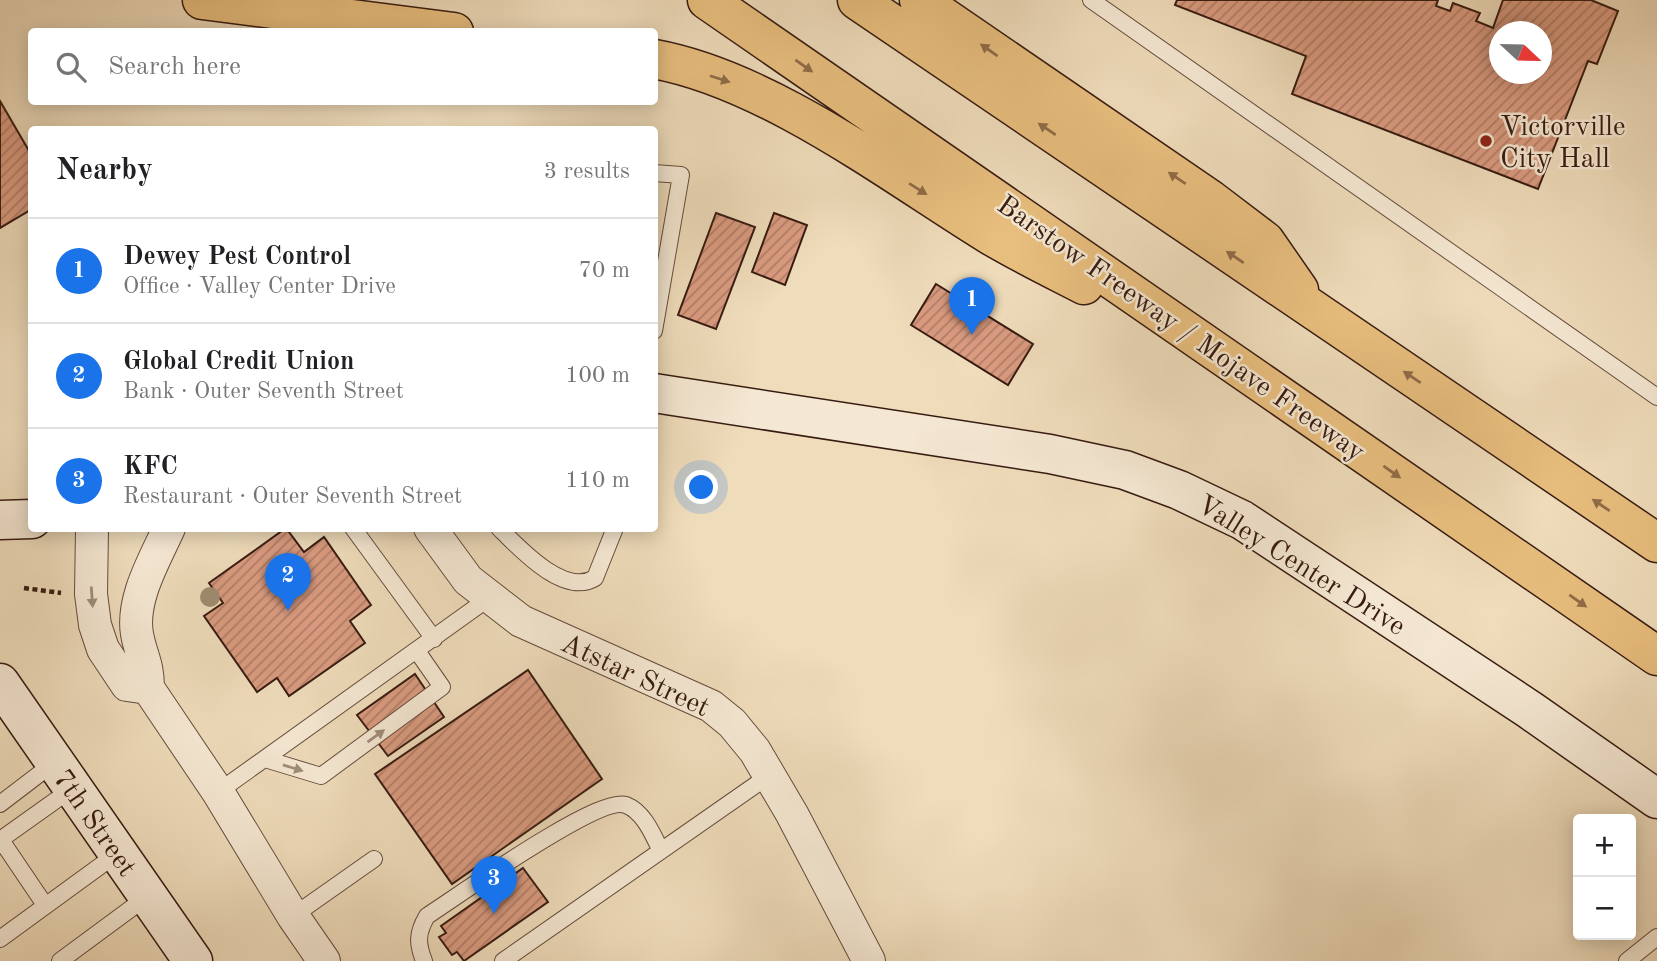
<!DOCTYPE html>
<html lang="en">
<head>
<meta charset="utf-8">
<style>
  body { margin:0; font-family:"Old Standard TT",serif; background:#f6f6f6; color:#202124 }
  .controls { position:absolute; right:21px; bottom:21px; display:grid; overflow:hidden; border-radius:7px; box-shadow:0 4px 18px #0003 }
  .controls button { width:63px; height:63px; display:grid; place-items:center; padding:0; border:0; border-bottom:2px solid #e0e0e0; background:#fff; color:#202124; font:35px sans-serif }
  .compass { position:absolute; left:1489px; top:21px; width:63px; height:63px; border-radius:50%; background:#fff; box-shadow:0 4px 18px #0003; rotate:112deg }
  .you { position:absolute; left:702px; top:488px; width:24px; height:24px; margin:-18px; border:5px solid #fff; border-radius:50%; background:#1a73e8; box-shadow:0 0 0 10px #1a73e833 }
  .badge { display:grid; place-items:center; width:46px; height:46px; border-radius:50%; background:#1a73e8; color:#fff; font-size:23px; font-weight:700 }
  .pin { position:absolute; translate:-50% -58px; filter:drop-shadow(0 2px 4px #0008) }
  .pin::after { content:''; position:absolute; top:37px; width:24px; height:21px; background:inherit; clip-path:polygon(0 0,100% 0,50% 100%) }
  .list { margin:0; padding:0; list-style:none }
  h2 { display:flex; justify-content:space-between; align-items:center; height:91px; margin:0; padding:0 28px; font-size:30px }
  h2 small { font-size:23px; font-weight:400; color:#757577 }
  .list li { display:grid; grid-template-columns:46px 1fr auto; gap:21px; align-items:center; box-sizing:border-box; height:105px; padding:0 28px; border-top:2px solid #e0e0e0 }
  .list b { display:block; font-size:26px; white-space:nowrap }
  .list p { margin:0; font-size:23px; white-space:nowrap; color:#757577 }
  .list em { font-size:23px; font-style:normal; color:#757577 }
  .icon { flex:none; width:38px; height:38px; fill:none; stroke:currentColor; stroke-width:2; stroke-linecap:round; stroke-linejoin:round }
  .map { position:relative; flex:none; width:1657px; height:961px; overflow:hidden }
  .search { position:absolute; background:#fff; box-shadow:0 4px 18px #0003; left:28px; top:28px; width:630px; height:77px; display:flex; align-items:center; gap:18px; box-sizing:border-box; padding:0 24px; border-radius:7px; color:#757577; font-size:26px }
  .panel { position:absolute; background:#fff; box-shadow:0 4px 18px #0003; left:28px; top:126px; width:630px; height:406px; border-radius:7px }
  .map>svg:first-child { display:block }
  .building { fill:url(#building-hatch); stroke:#371b11; stroke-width:2; fill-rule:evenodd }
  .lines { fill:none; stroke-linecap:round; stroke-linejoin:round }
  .lane-casing { stroke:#654b3c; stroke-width:18 }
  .street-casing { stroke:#654b3c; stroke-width:34 }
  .secondary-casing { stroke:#371b11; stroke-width:41 }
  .highway-casing { stroke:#371b11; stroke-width:41 }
  .path { stroke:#371b11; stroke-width:4.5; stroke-dasharray:5 3.5; stroke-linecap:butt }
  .lane { stroke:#f5e8d3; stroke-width:16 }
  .street { stroke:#f5e8d3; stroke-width:32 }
  .secondary { stroke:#f5e8d3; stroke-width:38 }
  .highway { stroke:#e8be7e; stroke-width:38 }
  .tree { fill:#a08d72 }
  .oneway { fill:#906c48 }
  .oneway2 { fill:#a08c7c }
  .poi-dot { fill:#8f2418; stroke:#f5e8d3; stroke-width:2.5 }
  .labels { text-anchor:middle; stroke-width:5; stroke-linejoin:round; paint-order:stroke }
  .poi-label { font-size:28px; fill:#371b11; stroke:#f5e8d3; text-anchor:start }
  .street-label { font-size:28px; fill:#371b11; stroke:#f5e8d3 }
</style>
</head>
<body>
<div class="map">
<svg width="1657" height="961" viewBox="0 0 1657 961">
  <defs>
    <pattern id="building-hatch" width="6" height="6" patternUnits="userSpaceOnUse" patternTransform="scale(1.75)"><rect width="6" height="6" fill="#da9b80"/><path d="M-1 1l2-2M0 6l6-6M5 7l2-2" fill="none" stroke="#b27e67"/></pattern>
  </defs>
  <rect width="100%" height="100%" fill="#efdcbb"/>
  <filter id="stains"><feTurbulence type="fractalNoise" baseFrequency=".00286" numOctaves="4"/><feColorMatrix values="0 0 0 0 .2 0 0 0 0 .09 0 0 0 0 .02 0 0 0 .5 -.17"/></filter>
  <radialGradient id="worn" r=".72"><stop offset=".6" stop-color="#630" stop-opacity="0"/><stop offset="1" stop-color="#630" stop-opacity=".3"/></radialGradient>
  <path class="building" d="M1177,0h261l-2,6 14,5 3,-8 27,10 -4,8 17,7 10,-28h88l27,11 -21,53 -9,-3 -50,128 -246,-95 14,-38 -131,-51zM1500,32h42v42h-42z
    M0,101l32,55v53l-32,19z
    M716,213l39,14 -39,102 -38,-14z
    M774,213l33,12 -22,60 -33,-13z
    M936,284l97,60 -25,41 -97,-60z
    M286,528l18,24 20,-15 47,68 -21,16 15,22 -76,53 -12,-18 -20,14 -53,-76 19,-13 -14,-20z
    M528,670l74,109 -150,105 -77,-110z
    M415,674l29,43 -56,39 -31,-41z
    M523,868l25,34 -84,59 -7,-9 -5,3 -13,-18 7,-4 -5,-7z"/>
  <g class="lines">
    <defs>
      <path id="lane" d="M1091,0l566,397
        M654,173l27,2 -27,156
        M353,528l81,111
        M499,528c20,20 65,69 96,50l20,-50
        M265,759l56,17 121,-89 -25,-36
        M218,792l271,-194
        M0,804l55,-42
        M0,840l73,-52
        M1,840l44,65
        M293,916l81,-57
        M0,939l118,-86
        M60,961l88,-65
        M424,961c-7,-18 -7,-28 3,-45 31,-20 172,-121 199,-111 18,7 27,30 35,46
        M503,961l264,-184
        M1627,961l30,-24"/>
      <path id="street" d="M92,528l-1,66 4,31 8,24 24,36 21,3
        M430,528l38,52 53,41 190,85 21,17 23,28 37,63 77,147
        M148,688l70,104 75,124 31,45
        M148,688c0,-25 -7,-32 -11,-54 -6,-35 18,-75 32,-106"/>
      <path id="secondary" d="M654,393l396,61 75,16 54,20 63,30 288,190 127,89
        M0,520l32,-1
        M0,683l193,278"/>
      <path id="highway" d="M202,0l252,32
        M707,0l950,656
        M857,0l800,543
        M919,0l292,200 54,41 34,49
        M654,59c115,21 237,115 336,176 30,18 63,34 94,50"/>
    </defs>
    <use href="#lane" class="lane-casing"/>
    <use href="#street" class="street-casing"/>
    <use href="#secondary" class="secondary-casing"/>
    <use href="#highway" class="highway-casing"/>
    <path class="path" d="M24,588l37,5"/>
    <use href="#lane" class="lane"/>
    <use href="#street" class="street"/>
    <use href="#secondary" class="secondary"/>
    <use href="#highway" class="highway"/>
  </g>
  <circle class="tree" cx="210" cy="597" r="10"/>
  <defs><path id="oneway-solid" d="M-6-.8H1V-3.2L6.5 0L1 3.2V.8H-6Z" transform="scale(1.75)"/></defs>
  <g class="oneway">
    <use href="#oneway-solid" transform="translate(989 50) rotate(-145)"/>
    <use href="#oneway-solid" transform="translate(804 66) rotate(35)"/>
    <use href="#oneway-solid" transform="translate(720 79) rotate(18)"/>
    <use href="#oneway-solid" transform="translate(1047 129) rotate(-146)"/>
    <use href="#oneway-solid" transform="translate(1177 178) rotate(-146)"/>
    <use href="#oneway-solid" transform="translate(918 189) rotate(32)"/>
    <use href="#oneway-solid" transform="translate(1235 257) rotate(-146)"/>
    <use href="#oneway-solid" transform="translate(1412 377) rotate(-146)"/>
    <use href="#oneway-solid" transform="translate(1392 472) rotate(35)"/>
    <use href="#oneway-solid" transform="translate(1601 505) rotate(-146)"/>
    <use href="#oneway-solid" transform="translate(1578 601) rotate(35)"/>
  </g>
  <g class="oneway2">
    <use href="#oneway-solid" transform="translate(92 597) rotate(86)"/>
    <use href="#oneway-solid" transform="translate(376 736) rotate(-36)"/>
    <use href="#oneway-solid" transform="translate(293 768) rotate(17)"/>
  </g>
  <circle class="poi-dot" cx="1486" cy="141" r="7"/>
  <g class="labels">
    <g class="poi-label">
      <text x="1500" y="135">Victorville<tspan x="1500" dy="32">City Hall</tspan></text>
    </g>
    <g class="street-label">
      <text transform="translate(1182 327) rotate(35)" y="10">Barstow Freeway / Mojave Freeway</text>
      <text transform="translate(1302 564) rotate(32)" y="10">Valley Center Drive</text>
      <text transform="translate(636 674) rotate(25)" y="10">Atstar Street</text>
      <text transform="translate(96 822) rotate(55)" y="10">7th Street</text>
    </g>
  </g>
  <rect width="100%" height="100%" filter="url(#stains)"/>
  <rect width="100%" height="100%" fill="url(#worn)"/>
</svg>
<div class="controls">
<button>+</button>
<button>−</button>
</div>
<svg class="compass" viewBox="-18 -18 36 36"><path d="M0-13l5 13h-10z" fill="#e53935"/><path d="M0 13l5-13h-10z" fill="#757577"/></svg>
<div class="you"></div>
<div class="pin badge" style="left:972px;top:335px">1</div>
<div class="pin badge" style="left:288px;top:611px">2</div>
<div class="pin badge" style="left:494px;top:914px">3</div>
<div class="search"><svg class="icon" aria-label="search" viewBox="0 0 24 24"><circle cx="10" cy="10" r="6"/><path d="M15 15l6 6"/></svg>Search here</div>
<section class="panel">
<h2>Nearby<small>3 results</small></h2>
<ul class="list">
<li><span class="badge">1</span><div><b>Dewey Pest Control</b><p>Office · Valley Center Drive</p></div><em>70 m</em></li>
<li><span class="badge">2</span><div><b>Global Credit Union</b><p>Bank · Outer Seventh Street</p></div><em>100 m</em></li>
<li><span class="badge">3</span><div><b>KFC</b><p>Restaurant · Outer Seventh Street</p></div><em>110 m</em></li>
</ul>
</section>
</div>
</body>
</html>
